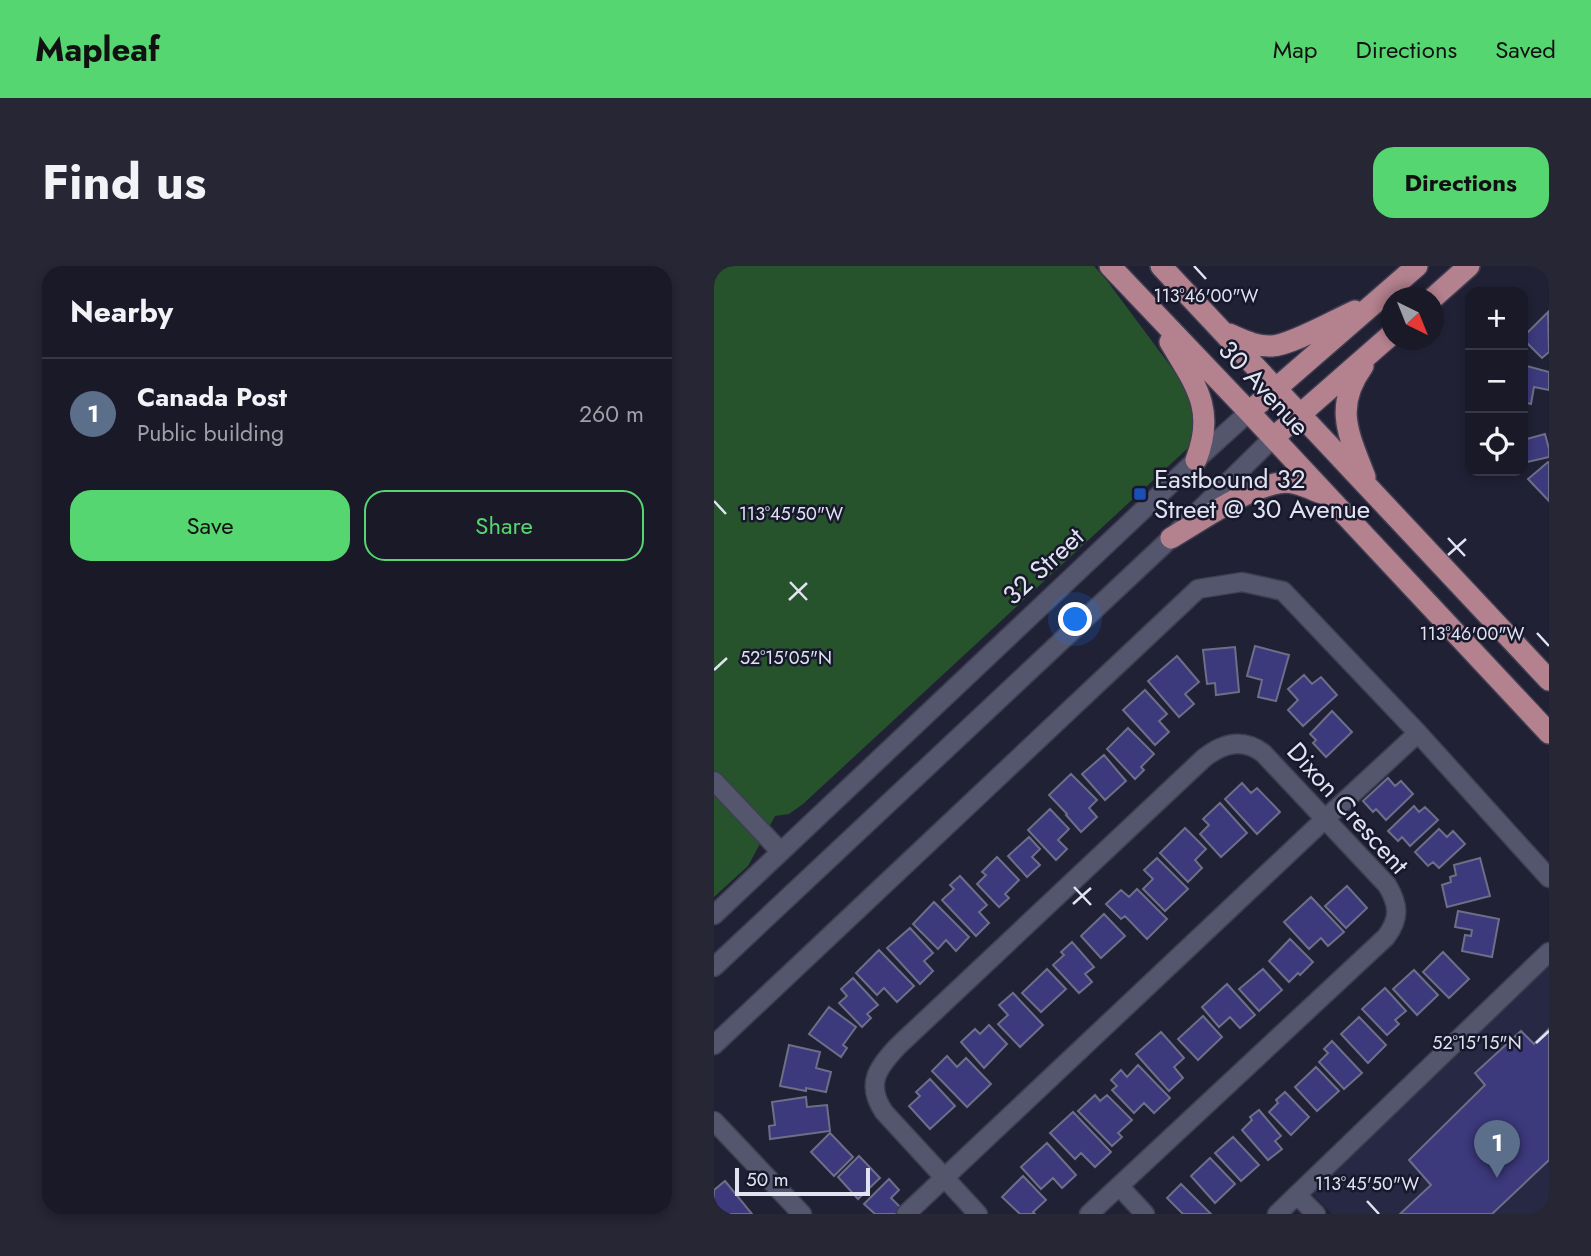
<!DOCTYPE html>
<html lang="en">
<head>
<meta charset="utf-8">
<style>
  body { margin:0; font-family:Jost,sans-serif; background:#262634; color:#f1f3f6 }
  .controls { position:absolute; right:21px; top:21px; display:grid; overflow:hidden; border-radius:14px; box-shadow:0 4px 10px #0003 }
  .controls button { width:63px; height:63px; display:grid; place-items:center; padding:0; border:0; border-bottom:2px solid #373845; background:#191928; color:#f1f3f6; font:35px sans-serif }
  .compass { position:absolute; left:667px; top:21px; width:63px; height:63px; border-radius:50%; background:#191928; box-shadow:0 4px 10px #0003; rotate:137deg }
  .scale { position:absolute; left:21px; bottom:18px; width:135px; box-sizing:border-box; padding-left:7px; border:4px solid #e1e3f1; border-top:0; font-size:19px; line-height:24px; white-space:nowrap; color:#e1e3f1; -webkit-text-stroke:5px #17182c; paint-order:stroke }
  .you { position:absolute; left:362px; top:354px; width:24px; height:24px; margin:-18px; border:5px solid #fff; border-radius:50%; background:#1a73e8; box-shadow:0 0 0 10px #1a73e833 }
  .badge { display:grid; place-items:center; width:46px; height:46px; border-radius:50%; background:#56d671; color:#fff; font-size:23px; font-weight:700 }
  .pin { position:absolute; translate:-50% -58px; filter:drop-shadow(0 2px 4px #0008) }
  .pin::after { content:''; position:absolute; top:37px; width:24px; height:21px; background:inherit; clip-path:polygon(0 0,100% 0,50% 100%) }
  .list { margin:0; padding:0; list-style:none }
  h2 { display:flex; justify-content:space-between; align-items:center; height:91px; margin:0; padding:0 28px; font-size:30px }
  h2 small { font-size:23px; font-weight:400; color:#9fa0a8 }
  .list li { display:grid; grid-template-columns:46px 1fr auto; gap:21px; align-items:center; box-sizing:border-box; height:112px; padding:0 28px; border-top:2px solid #373845 }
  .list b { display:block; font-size:26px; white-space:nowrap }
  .list p { margin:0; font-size:23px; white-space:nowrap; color:#9fa0a8 }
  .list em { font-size:23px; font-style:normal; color:#9fa0a8 }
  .actions { display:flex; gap:14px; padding:21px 28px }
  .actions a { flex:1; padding:16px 0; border:2px solid #56d671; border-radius:21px; text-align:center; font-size:24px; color:#56d671 }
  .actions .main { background:#56d671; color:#111 }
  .icon { flex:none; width:38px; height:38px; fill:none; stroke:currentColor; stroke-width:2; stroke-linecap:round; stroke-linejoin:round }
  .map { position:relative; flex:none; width:835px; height:948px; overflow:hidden; border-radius:21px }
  header { display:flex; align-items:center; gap:42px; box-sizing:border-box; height:98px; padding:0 35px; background:#56d671; color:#111 }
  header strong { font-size:33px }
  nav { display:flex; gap:38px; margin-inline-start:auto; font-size:24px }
  .intro { display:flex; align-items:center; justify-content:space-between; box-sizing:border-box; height:168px; padding:0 42px }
  h1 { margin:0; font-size:49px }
  .button { padding:18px 32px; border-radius:21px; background:#56d671; color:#111; font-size:24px; font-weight:700 }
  main { display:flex; gap:42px; padding:0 42px }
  aside { flex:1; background:#191928; border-radius:21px; box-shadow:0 4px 10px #0003 }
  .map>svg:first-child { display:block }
  .built { fill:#272843 }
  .green { fill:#27532c }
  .building { fill:#3c397c; stroke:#6d6e88; stroke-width:2 }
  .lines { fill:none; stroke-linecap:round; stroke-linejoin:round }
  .minor-casing { stroke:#3e3e50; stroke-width:21 }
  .major-casing { stroke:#3e3e50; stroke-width:24 }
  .minor { stroke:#54566e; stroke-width:18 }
  .major { stroke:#b4818e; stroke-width:21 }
  .ticks { fill:none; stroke:#e1e3f1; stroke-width:2.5 }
  .transit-dot { fill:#1a4fb4; stroke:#17182c; stroke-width:2.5 }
  .labels { text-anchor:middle; stroke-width:5; stroke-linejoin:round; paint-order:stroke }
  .street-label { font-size:26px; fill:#e1e3f1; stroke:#17182c }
  .poi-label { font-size:26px; fill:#e1e3f1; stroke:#17182c; text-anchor:start }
  .ticks-label { font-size:18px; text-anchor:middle; fill:#e1e3f1; stroke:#17182c; stroke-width:5; stroke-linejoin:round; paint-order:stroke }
</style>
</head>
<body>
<header>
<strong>Mapleaf</strong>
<nav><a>Map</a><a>Directions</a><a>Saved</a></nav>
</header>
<div class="intro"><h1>Find us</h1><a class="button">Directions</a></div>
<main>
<aside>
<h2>Nearby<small></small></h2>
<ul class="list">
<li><span class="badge" style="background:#5c6f8a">1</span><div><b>Canada Post</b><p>Public building</p></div><em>260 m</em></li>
</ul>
<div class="actions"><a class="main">Save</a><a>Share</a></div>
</aside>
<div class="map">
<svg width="835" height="948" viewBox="0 0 835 948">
  <rect width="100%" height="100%" fill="#212136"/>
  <path class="built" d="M835,697v251h-217l-23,-24z"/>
  <path class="green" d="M0,0h380l14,16 78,105 11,32 -9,29 -385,356 -14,10 -14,2 -27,50 -34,31z"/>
  <path class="building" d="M834,46l1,40 -7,6 -19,-19v-2z
    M809,99l26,7v18l-15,-3 -3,17 -8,-2z
    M831,168l4,15v8l-26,6v-23z
    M834,196l1,1v38l-21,-22z
    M541,380l34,9 -13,46 -18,-4 4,-17 -15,-4z
    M521,381l4,45 -23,3 -1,-12 -8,1 -4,-34z
    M463,390l22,26 -14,12 9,10 -15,13 -31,-36z
    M590,409l8,9 9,-7 16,18 -34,31 -15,-16 10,-10 -10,-11z
    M431,424l22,24 -8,7 10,11 -14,13 -32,-35z
    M618,445l20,21 -26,25 -13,-14 3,-3 -6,-6z
    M414,462l26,26 -13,13 3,3 -9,9 -28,-30z
    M390,489l22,26 -21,19 -23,-26z
    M357,508l26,26 -8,8 8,9 -16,15 -15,-17 1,-1 -18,-19z
    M674,512l7,8 6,-5 12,13 -27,26 -10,-11 -3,3 -10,-11z
    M528,517l9,10 6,-5 23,24 -23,22 -32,-35z
    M506,537l27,30 -26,24 -21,-23 9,-9 -6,-6z
    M700,540l5,6 6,-5 13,13 -28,26 -8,-9 -4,4 -10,-10z
    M336,543l19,20 -11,11 9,9 -11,11 -28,-30z
    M471,562l21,21 -11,11 7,8 -14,14 -28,-29z
    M725,563l8,8 6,-6 12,13 -26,24 -6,-6 -5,4 -13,-14z
    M315,571l11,12 -8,8 8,8 -13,12 -19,-21z
    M283,591l22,23 -14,14 4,4 -10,9 -22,-23 9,-9 -4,-3z
    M443,592l31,31 -23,22 -22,-22 10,-10 -9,-9z
    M766,592l10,38 -43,11 -5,-22 9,-3 -1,-5 6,-2 -2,-10z
    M246,610l27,29 -8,7 10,11 -13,13 -34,-36 12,-11 -4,-4z
    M633,620l20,22 -21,20 -21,-22z
    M423,623l30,30 -20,20 -22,-23 -4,3 -15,-15 15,-14 8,7z
    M597,631l33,35 -16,14 -7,-8 -12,11 -25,-27z
    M220,636l35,35 -13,14 -10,-11 -8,9 -25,-25z
    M744,645l41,8 -7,38 -30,-6 3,-16 6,1 1,-6 -17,-3z
    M390,648l21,22 -24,22 -20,-22z
    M196,662l23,25 -9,8 9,10 -13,13 -33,-36z
    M576,673l23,23 -13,13 -2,-2 -9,9 -20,-21z
    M358,676l22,25 -9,7 7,8 -13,11 -26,-28 11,-10 -3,-3z
    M165,684l35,36 -17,16 -13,-14 -7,7 -21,-22z
    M729,686l26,27 -20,19 -26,-26z
    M333,703l19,20 -25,23 -19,-19z
    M549,703l19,21 -23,21 -20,-22z
    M700,704l24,25 -21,20 -24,-26z
    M139,712l25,27 -11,9 4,4 -9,9 -23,-24 8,-7 -6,-7z
    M513,718l28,31 -15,13 -10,-11 -11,10 -17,-20z
    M671,722l21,23 -11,9 4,4 -12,11 -25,-26z
    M299,727l30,32 -23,22 -22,-23 10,-9 -9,-10z
    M115,741l27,20 -13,18 4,3 -6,9 -32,-23z
    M489,750l19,21 -24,23 -20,-21z
    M645,751l27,28 -18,18 -27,-29z
    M275,759l18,19 -23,24 -23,-26 14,-13 5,5z
    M835,763v131l-57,54h-92l31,-29 -22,-25 76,-75 -10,-12 46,-42 13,13z
    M447,766l23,26 -10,9 9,11 -14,13 -33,-37z
    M618,775l30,32 -18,16 -25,-27 9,-9 -4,-4z
    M75,779l31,7 -4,16 15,4 -5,20 -20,-4v3l-26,-5z
    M233,790l10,11 9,-9 25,26 -24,23 -35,-36z
    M424,799l32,33 -16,15 -10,-10 -10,10 -22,-23 5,-4 -6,-6 10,-10 6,7z
    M602,801l23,24 -22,20 -22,-24z
    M216,813l25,27 -25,23 -21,-23 11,-10 -4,-4z
    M571,826l24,25 -18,18 -22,-23 9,-9 -2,-3z
    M381,829l5,6 7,-6 25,25 -14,13 4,4 -10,9 -34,-35z
    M92,831l1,10 20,-2 3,26 -60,8 -1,-13 6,-1 -3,-23z
    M545,844l22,26 -6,5 7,8 -14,11 -26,-30 10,-10 -2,-3z
    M359,846l38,40 -16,15 -14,-14 -6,6 -25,-26z
    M116,867l23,24 -19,19 -23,-24z
    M519,871l26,28 -18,16 -26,-28z
    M333,877l29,32 -14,13 -9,-10 -12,11 -20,-22z
    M145,890l21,22 -22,21 -20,-22z
    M496,892l25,26 -20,19 -24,-27z
    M309,910l23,24 -13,12 2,2h-15l-18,-17z
    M175,913l10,11 -8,8 12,12 -5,4h-23l-11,-10z
    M11,915l27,33h-38v-24z
    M467,918l30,30h-28l-16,-16z"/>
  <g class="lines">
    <defs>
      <path id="minor" d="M0,515l67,71
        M0,649l482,-455 53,-48
        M0,701l457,-429 102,-100
        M0,779l484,-456 44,-7 41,9 135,142 131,145
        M0,855l88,93
        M405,920l26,28
        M583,929l19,19
        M192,948l419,-395 93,-86
        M264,948l-94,-102c-19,-28 -6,-45 14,-66l306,-288c19,-15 39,-20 59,-5l124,132c12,20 13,33 -1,52l-297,277
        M563,948l272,-262"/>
      <path id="major" d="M396,0l139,146 300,321
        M447,0c130,138 258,276 388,414
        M719,32l36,-32
        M515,68c14,6 27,13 43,12 19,-1 63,-26 83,-35
        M456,76c25,42 46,67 26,118
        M649,100c-30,41 -14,69 2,111
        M535,146l168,-146
        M559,172l119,-104
        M457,272c29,-17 76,-50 108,-55 14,-3 29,5 42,10"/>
    </defs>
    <use href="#minor" class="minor-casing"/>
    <use href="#major" class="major-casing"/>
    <use href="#minor" class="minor"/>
    <use href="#major" class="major"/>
  </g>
  <path class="ticks" d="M480,0l12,13M0,235l12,13M734,272l17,18M734,289l18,-16M76,316l17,18M75,334l18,-17M823,367l12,13M0,404l13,-12M360,621l17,18M359,638l18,-16M822,777l13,-12M653,935l12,13"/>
  <rect class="transit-dot" x="419" y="221" width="14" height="14" rx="3.5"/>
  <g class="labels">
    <g class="street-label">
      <text transform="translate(550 122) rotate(47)" y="9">30 Avenue</text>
      <text transform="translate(329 300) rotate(-43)" y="9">32 Street</text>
      <text transform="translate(634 542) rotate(48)" y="9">Dixon Crescent</text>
    </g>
    <g class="poi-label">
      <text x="440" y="222">Eastbound 32<tspan x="440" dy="30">Street @ 30 Avenue</tspan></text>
    </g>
  </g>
  <g class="ticks-label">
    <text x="492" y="36">113°46'00"W</text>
    <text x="77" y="254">113°45'50"W</text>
    <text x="758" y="374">113°46'00"W</text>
    <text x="72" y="398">52°15'05"N</text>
    <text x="763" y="783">52°15'15"N</text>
    <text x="653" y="924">113°45'50"W</text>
  </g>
</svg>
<div class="controls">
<button>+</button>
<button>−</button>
<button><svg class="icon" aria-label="locate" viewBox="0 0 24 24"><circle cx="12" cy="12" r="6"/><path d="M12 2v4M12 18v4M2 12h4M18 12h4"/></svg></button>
</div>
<svg class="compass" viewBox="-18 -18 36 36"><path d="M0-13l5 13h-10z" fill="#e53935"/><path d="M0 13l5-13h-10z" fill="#9fa0a8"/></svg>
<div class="scale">50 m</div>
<div class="you"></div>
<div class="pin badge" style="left:783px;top:912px;background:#5c6f8a">1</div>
</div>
</main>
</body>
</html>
